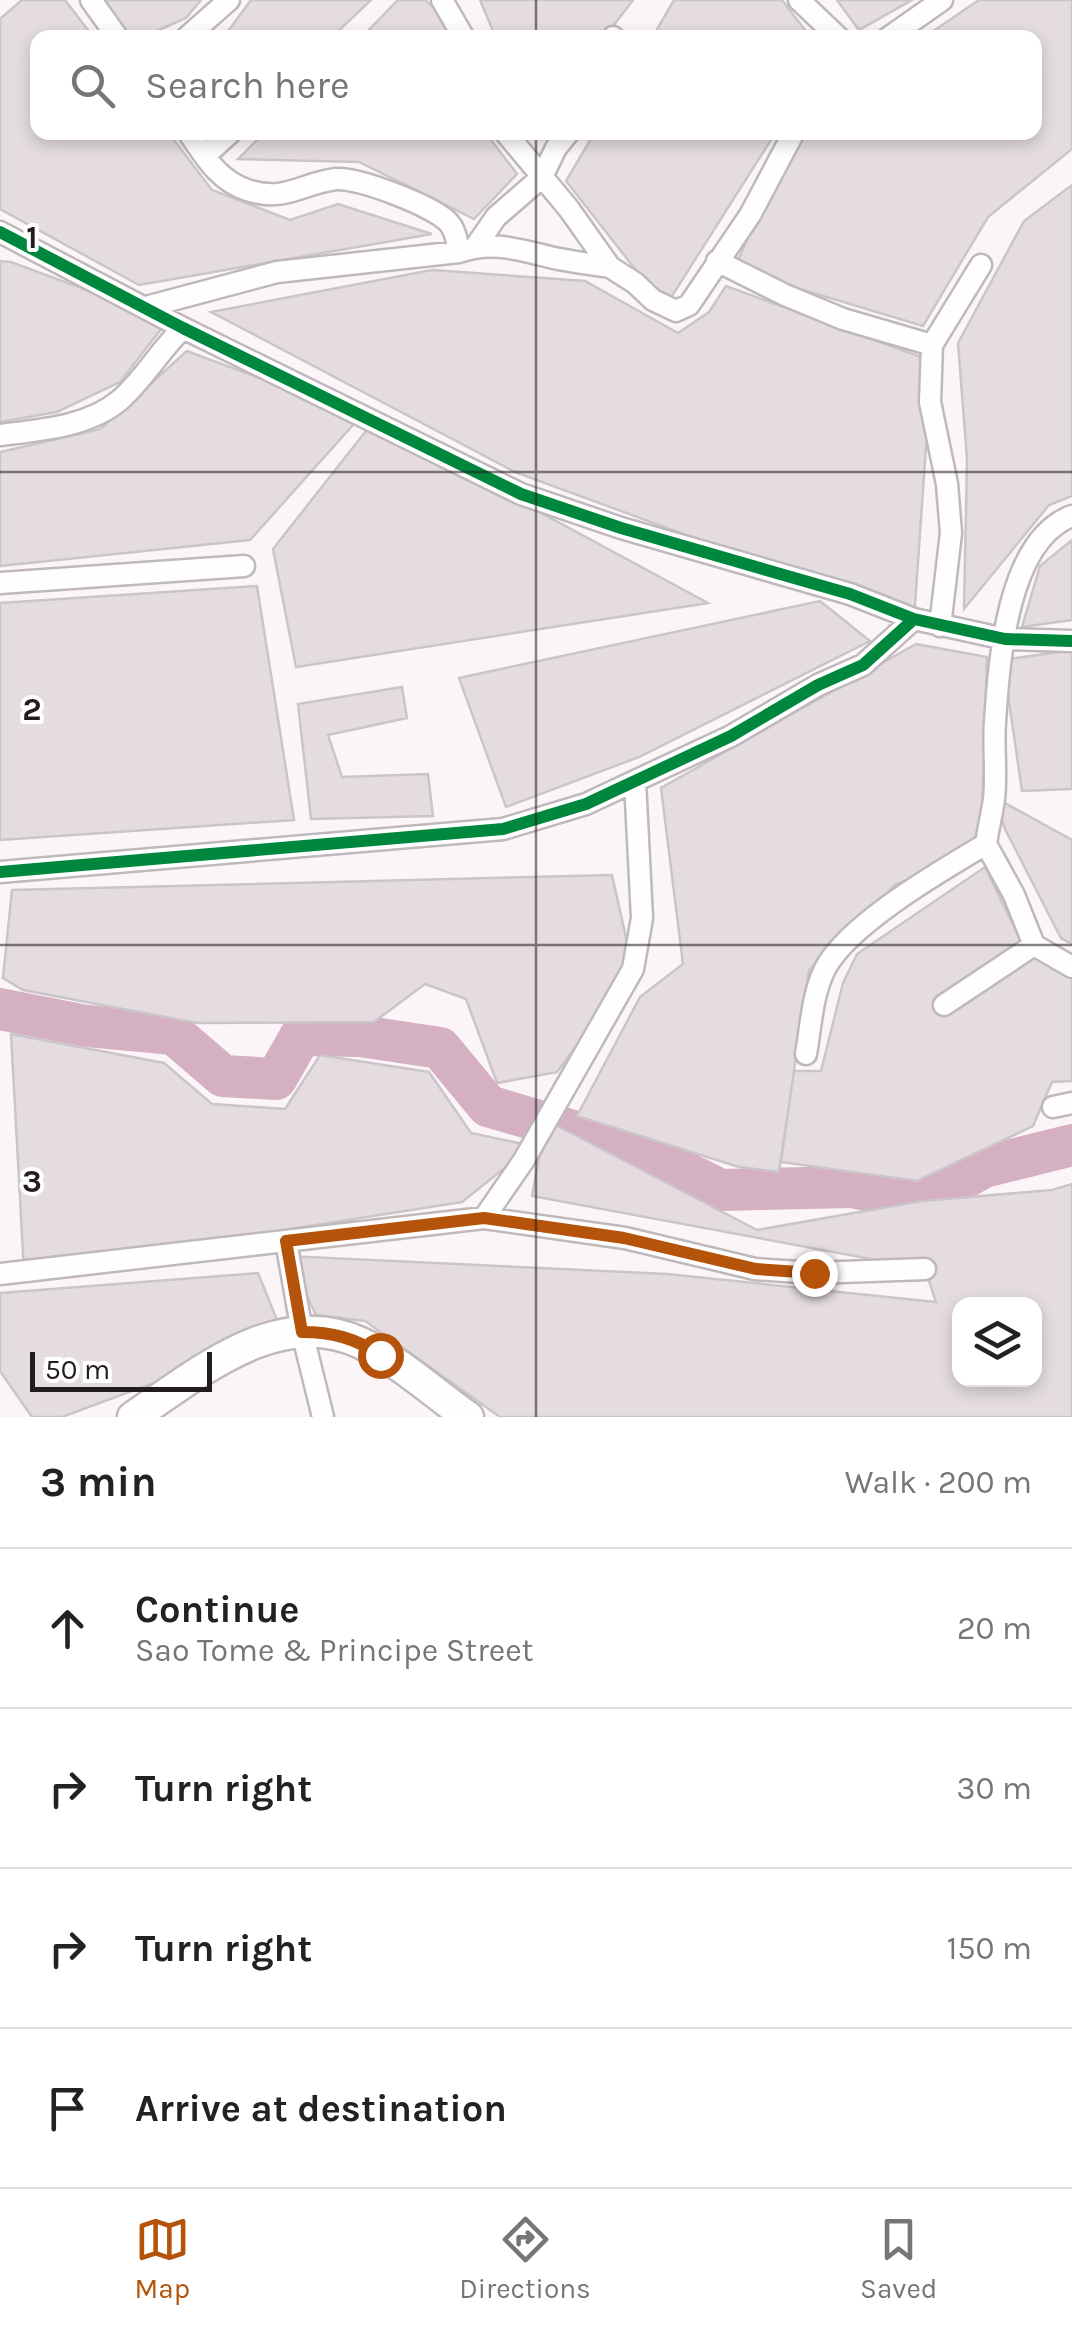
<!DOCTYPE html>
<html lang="en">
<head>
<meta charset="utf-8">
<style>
  body { margin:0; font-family:Karla,sans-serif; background:#f2f2f2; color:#222 }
  .controls { position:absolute; right:30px; bottom:30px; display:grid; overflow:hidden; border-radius:20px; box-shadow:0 5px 15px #0003 }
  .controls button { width:90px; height:90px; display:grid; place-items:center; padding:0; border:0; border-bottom:2px solid #e0e0e0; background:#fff; color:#222; font:50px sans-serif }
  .scale { position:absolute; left:30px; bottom:25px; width:182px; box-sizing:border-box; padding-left:10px; border:5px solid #221b1f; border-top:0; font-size:28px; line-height:35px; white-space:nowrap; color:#221b1f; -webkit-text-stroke:8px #fff; paint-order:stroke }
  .stop { position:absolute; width:30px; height:30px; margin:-22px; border:8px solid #b45309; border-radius:50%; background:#fff }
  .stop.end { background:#b45309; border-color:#fff; box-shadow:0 2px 10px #0008 }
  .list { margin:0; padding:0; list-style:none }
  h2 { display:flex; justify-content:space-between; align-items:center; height:130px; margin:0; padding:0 40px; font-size:42px }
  h2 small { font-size:32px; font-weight:400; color:#767676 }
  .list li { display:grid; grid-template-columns:65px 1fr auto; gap:30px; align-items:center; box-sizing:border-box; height:160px; padding:0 40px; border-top:2px solid #e0e0e0 }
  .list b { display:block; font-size:38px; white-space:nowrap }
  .list p { margin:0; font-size:32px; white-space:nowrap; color:#767676 }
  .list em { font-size:32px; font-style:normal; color:#767676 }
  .icon { flex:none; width:55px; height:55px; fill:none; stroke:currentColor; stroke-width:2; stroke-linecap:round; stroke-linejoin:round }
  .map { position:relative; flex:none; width:1072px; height:1417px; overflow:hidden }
  .search { position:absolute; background:#fff; box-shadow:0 5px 15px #0003; left:30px; right:30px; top:30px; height:110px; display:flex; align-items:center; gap:25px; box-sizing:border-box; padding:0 35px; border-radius:20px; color:#767676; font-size:38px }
  .sheet { height:770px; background:#fff }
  nav { display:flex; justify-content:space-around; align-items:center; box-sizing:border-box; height:140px; border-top:2px solid #e0e0e0; background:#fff; font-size:28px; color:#767676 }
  nav a { display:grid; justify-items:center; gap:5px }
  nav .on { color:#b45309 }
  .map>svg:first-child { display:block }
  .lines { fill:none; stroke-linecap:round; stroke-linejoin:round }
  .river { stroke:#d5b0c3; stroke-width:42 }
  .building { fill:#e4dce0; stroke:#ccc5c8; stroke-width:2.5; fill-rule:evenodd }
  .minor-casing { stroke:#c0b9bc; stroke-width:25 }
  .secondary-casing { stroke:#c0b9bc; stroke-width:35 }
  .minor { stroke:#fffefe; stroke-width:20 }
  .secondary { stroke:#fffefe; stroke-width:30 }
  .cycleway-casing { stroke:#fff; stroke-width:19 }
  .cycleway { stroke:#00873e; stroke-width:12 }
  .route { stroke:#b45309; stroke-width:12 }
  .grid { fill:none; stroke:#221b1f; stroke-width:2.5; stroke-opacity:0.55 }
  .grid-label { font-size:32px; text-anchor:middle; font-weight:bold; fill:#221b1f; stroke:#fff; stroke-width:8; stroke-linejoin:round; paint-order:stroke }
</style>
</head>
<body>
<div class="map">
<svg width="1072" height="1417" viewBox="0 0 1072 1417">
  <rect width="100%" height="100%" fill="#fcf5f8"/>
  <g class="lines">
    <path class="river" d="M0,1009l87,17 87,8 49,42 53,3 25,-44 59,1 80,12 48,58 156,46 77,38 130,-3 71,14 62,-34 88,-22"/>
  </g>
  <path class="building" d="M22,0h43l29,38h-56v94h130l44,58 78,30 48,-16 94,30 -293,51 -139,-76v-190z
    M103,0h98l-15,18 -45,20h-21z
    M251,0h120l-40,38h-114l9,-4z
    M398,0h27l38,32v6h-102z
    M480,0h153l-29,38h-108z
    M674,0h108l29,38h-159z
    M837,0h75l-53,30z
    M979,0h93v149l-84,68 -65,109 -189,-57 62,-137h238v-94h-111z
    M265,132h220l32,42 -43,45 -115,-57 -121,-3z
    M595,132h181l-111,175 -99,-126z
    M1072,185v311l-23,9 -85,104 3,-150 -9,-116 66,-122z
    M0,261l11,1 157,58 -48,62 -63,30 -57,10z
    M432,270l153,11 93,52 31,-21 17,-26 206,75 -18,258 -399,-147 -304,-160z
    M187,351l174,65 -111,124 -250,26v-114l100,-23z
    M373,422l335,181 -412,64 -23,-118z
    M1072,540v80l-50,7 18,-61z
    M257,586l37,234 -294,20v-237z
    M820,601l50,40 -231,116 -133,50 -47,-129z
    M916,644l71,13 -6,189 -86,39 -86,85 -30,202 -40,-5 -162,-51 63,-119 43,-33 -22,-176z
    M1072,650v139l-50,2 -19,-131z
    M402,687l5,31 -79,17 14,42 86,-3 5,42 -122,3 -13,-115z
    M994,797l78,43v104l-11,-6 -56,-109z
    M985,867l34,70 53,31v113l-20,1 -19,44 -116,55 -136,-19 13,-91h27l22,-88 14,-29z
    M612,875l21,94 -76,103 -60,11 -31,-84 -41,-15 -51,38 -177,1 -174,-33 -20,-12 9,-88z
    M11,1034l153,29 48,41 73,5 35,-54 109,17 42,61 61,13 -70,56 -438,69z
    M546,1120l211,110 165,-29 130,-11 20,-6v233h-572l-135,-96 -49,-6 -28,-59 379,18 269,28 -11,-33 -393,-73zM960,1304h74v76h-74z
    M258,1273l25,62 -221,82h-30l-32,-46v-78z"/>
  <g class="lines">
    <defs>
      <path id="minor" d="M91,0l27,38
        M442,0l22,38
        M799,0l40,38
        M186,38l43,-38
        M613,38v-1
        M888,38l54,-38
        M188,132c17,24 29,48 59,58 38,13 55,-7 89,-11 22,-2 100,28 113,44 7,8 8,19 10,29
        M505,132l64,77 41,58 25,16 18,17 23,11 13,-6 61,-90 44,-83
        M205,156l26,-24
        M0,232l183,96 338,166 100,34 229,66 64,25 91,20 67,2
        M476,246l20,-29 46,-40 14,-29 13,-16
        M717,261l68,34 58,24 89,26
        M146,307l131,-35 182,-20c34,-12 61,-2 95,6 18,4 37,6 56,9
        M0,435c40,-5 88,-8 120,-35 24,-21 40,-50 63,-72
        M1072,516c-65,24 -73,146 -77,206 -2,25 2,51 -1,77 -2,15 -6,30 -8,45l28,51 20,50 38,22
        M0,583l244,-17
        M940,626l11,-93 -4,-49 -17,-82 2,-57 49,-80
        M0,872l503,-43 83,-25 145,-68 87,-51 45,-20 51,-46
        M944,1005l90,-60
        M806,1054c5,-28 6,-59 19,-85 22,-44 117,-99 161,-125
        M1053,1107l19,-4
        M484,1218l40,-58 109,-191 9,-51 -7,-137
        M286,1241l16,91 21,85
        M0,1274l484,-56 141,20 130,31 59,4 111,-4"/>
      <path id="secondary" d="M133,1417c65,-43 145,-113 228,-74 38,18 73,50 107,74"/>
    </defs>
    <use href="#minor" class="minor-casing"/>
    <use href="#secondary" class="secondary-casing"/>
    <use href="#minor" class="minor"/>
    <use href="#secondary" class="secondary"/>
    <defs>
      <path id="cycleway" d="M0,232l183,96 338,166 100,34 229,66 64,25 91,20 67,2
        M0,872l503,-43 83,-25 145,-68 87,-51 45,-20 51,-46"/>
    </defs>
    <use href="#cycleway" class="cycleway-casing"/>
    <use href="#cycleway" class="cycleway"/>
  </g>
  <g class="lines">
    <path class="route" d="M380,1355c-25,-17 -48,-23 -78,-23l-16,-91 198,-23 140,20 132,31 58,4"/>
  </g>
  <path class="grid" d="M536,0v38M536,132v1285M0,472h1072M0,945h1072"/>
  <g class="grid-label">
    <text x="32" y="248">1</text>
    <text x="32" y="720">2</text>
    <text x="32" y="1192">3</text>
  </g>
</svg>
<div class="controls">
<button><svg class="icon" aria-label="layers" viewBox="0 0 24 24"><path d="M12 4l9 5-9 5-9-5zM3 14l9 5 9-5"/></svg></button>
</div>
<div class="scale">50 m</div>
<div class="stop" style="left:380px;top:1355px"></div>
<div class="stop end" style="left:814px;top:1273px"></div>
<div class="search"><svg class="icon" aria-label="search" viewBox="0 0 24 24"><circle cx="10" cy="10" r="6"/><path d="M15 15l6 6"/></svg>Search here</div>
</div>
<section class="sheet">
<h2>3 min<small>Walk · 200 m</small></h2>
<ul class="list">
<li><svg class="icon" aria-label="ahead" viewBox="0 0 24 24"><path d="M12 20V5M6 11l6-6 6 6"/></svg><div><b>Continue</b><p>Sao Tome &amp; Principe Street</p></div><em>20 m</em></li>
<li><svg class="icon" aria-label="right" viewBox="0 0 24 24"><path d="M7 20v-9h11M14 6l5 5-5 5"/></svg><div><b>Turn right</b></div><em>30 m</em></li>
<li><svg class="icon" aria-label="right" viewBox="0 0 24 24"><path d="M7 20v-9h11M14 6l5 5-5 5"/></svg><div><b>Turn right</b></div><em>150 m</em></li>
<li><svg class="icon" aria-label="arrive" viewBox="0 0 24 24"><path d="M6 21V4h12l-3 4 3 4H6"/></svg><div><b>Arrive at destination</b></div></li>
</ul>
</section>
<nav>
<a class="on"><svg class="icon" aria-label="map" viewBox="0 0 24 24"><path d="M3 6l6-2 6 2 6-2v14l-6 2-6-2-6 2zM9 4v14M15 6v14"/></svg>Map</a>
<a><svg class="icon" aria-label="directions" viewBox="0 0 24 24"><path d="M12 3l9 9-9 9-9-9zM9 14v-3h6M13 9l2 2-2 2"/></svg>Directions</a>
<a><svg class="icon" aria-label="saved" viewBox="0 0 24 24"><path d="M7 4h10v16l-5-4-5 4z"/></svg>Saved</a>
</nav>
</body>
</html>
